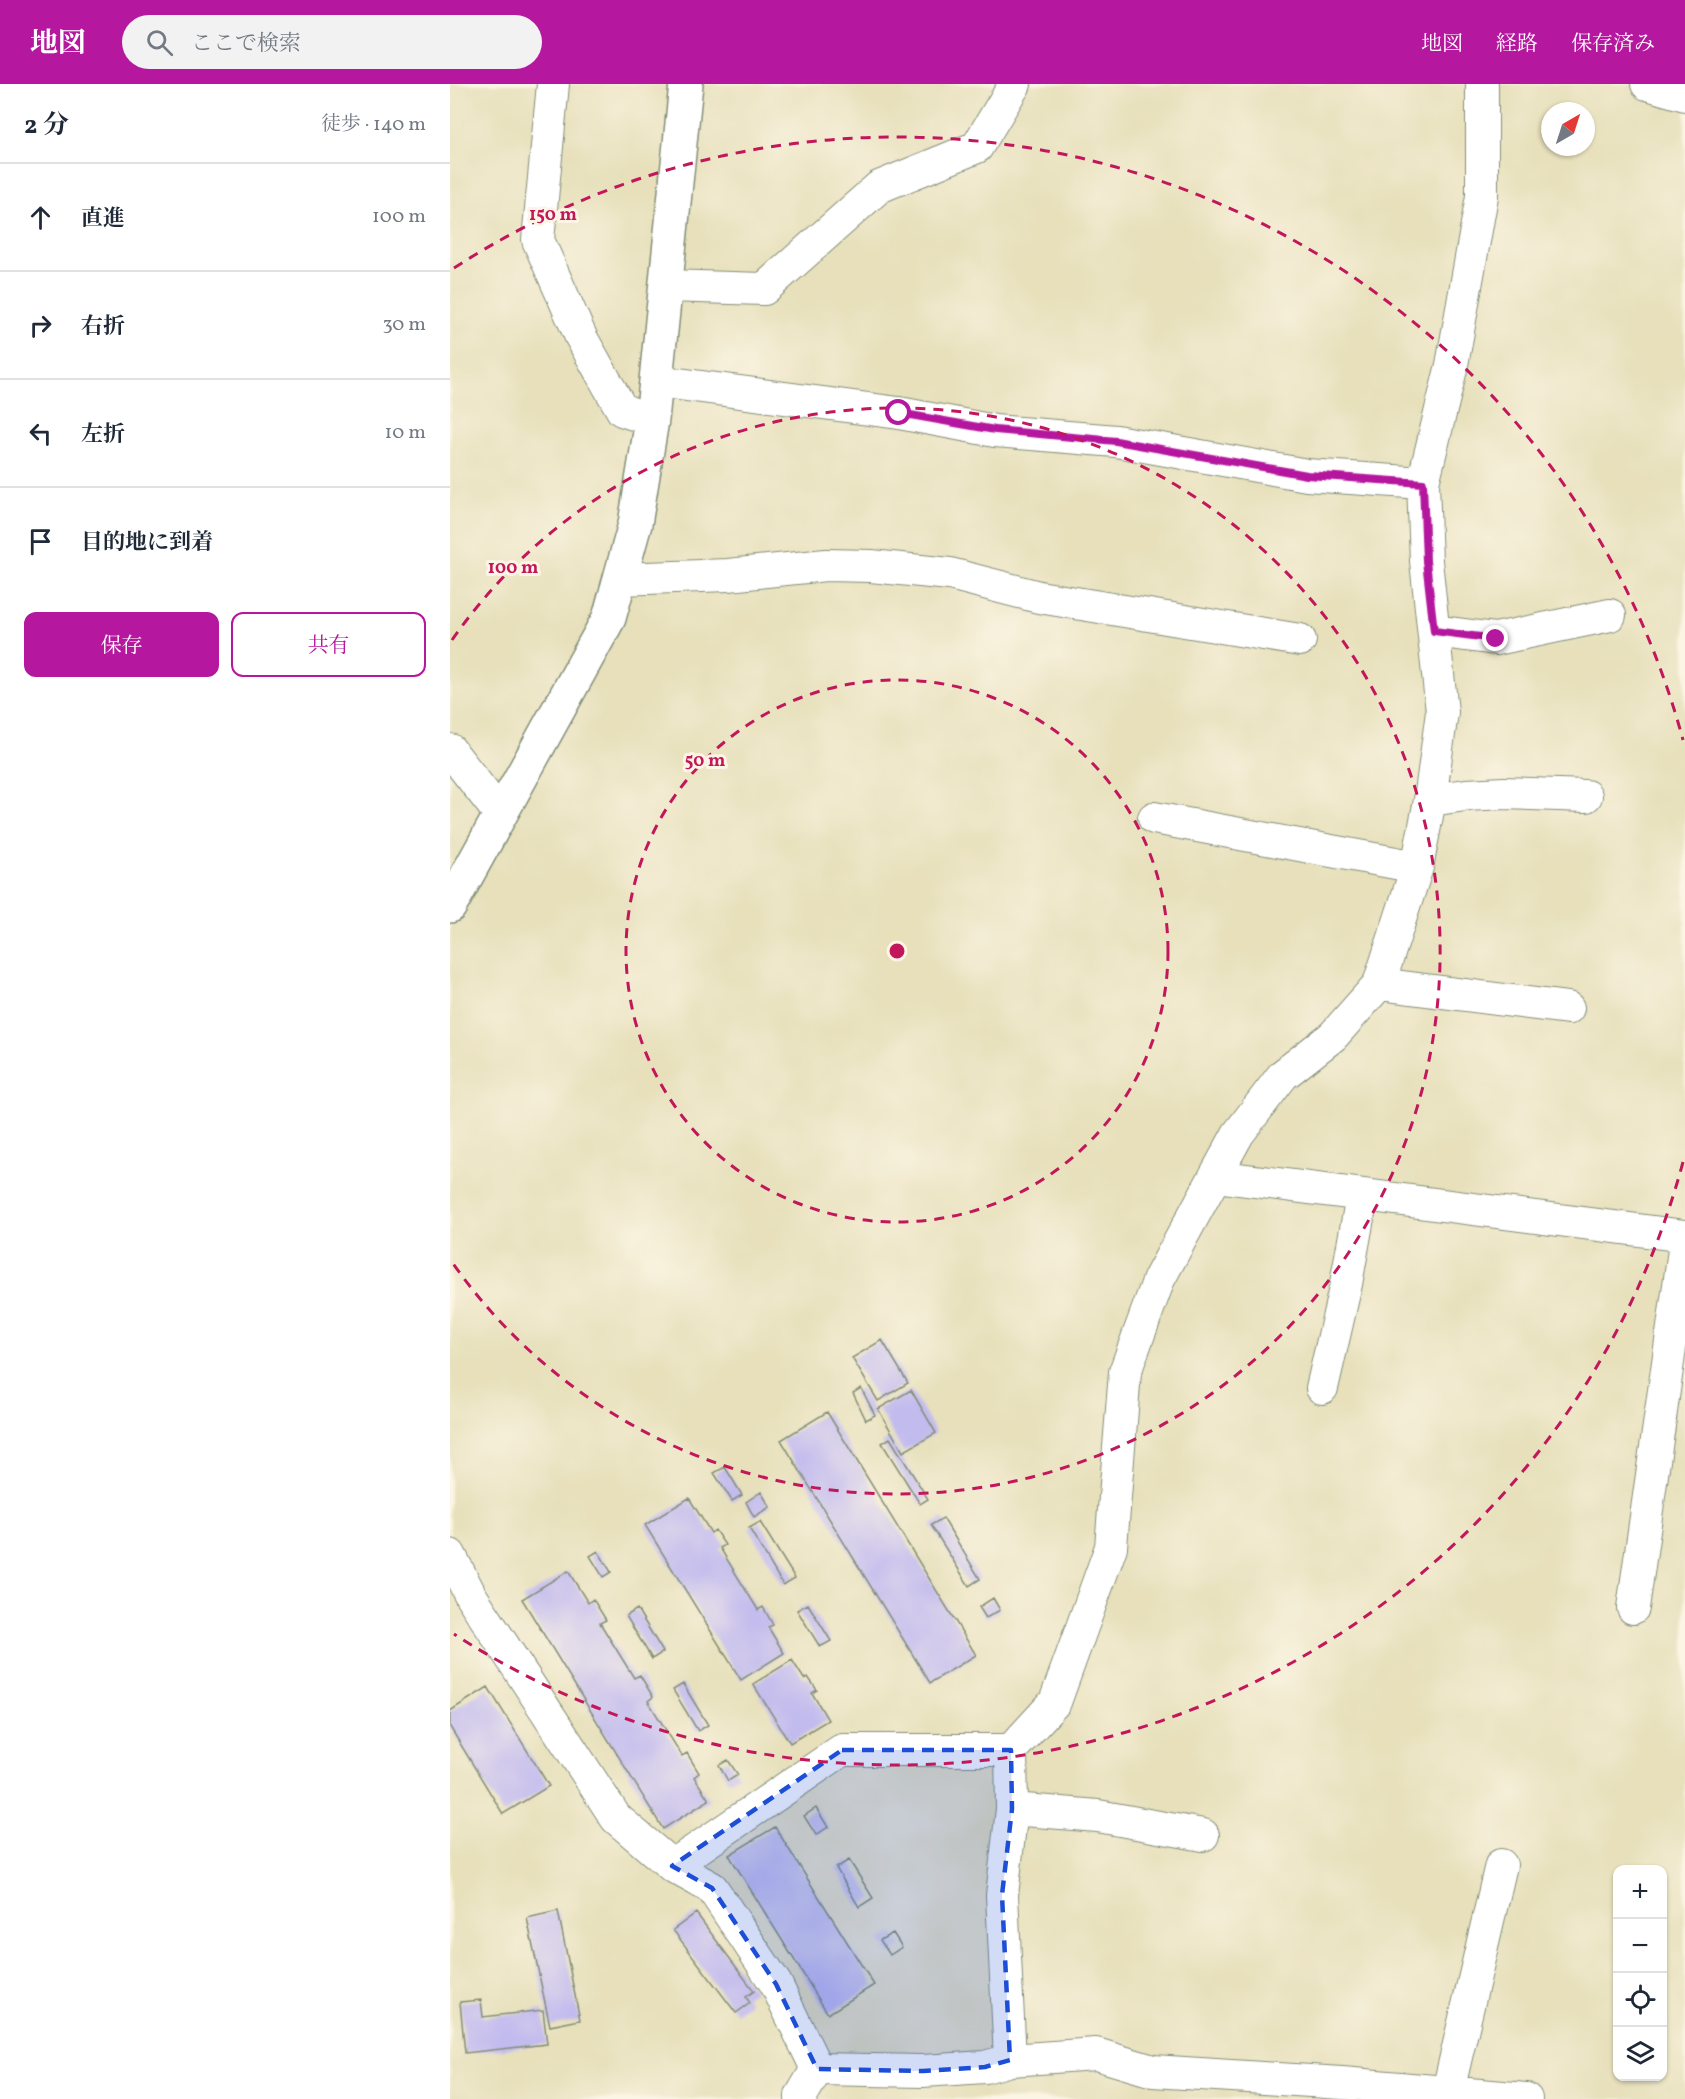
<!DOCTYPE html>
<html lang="ja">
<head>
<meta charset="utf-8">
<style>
  body { margin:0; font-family:Vollkorn,"Noto Serif JP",serif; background:#f2f2f3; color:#1f2937 }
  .controls { position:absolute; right:18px; bottom:18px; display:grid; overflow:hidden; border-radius:12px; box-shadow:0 2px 4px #0004 }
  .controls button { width:54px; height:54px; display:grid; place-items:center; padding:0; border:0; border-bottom:2px solid #e0e1e3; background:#fff; color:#1f2937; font:30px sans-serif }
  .compass { position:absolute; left:1091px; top:18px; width:54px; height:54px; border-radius:50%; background:#fff; box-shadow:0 2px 4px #0004; rotate:39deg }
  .stop { position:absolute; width:18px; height:18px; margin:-14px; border:4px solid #b5179e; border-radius:50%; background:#fff }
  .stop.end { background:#b5179e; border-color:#fff; box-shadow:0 2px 6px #0008 }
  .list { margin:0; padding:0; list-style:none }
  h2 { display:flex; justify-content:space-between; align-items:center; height:78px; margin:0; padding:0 24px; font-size:26px }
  h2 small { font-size:20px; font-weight:400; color:#747a83 }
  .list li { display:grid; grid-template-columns:39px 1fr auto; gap:18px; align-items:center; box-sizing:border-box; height:108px; padding:0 24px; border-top:2px solid #e0e1e3 }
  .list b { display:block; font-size:22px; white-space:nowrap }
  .list em { font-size:20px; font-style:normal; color:#747a83 }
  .actions { display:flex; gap:12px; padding:18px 24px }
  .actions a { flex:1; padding:14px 0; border:2px solid #b5179e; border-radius:12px; text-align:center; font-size:21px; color:#b5179e }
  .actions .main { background:#b5179e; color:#fff }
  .icon { flex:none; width:33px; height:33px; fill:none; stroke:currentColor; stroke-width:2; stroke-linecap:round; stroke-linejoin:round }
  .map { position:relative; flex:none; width:1235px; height:2015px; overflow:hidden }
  header { display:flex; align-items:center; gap:36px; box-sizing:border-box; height:84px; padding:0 30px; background:#b5179e; color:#fff }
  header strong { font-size:28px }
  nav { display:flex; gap:33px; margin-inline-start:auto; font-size:21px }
  .search { width:420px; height:54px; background:#f2f2f3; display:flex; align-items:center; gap:15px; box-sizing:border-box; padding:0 21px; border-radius:33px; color:#747a83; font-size:22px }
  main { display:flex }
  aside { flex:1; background:#fff }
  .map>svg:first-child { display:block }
  .building { fill:#c2bbee }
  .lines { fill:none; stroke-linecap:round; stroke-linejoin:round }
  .minor-casing { stroke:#838e78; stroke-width:34 }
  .tertiary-casing { stroke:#838e78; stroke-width:36 }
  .minor { stroke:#fff; stroke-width:32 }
  .tertiary { stroke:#fff; stroke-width:33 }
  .route { stroke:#b5179e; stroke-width:8 }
  .marked { fill:#1d4ed8; fill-opacity:0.2; stroke:#1d4ed8; stroke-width:4.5; stroke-dasharray:12 8; stroke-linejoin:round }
  .ring { fill:none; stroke:#c2185b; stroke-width:3; stroke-dasharray:10 8 }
  .centre { fill:#c2185b; stroke:#fcf5e5; stroke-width:3 }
  .ring-label { font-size:18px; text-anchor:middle; font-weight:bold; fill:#c2185b; stroke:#fcf5e5; stroke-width:6; stroke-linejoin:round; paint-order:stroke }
</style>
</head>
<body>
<header>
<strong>地図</strong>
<div class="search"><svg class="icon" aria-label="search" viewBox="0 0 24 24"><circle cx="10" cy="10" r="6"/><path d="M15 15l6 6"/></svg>ここで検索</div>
<nav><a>地図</a><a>経路</a><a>保存済み</a></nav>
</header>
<main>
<aside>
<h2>2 分<small>徒歩 · 140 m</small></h2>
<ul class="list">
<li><svg class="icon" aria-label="ahead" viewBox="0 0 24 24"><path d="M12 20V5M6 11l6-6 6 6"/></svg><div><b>直進</b></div><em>100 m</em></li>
<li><svg class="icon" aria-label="right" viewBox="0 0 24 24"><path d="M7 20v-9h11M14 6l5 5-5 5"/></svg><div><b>右折</b></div><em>30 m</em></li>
<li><svg class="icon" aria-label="left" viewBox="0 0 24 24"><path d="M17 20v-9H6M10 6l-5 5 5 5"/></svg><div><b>左折</b></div><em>10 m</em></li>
<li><svg class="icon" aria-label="arrive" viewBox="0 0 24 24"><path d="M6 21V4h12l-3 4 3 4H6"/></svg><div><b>目的地に到着</b></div></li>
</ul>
<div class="actions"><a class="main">保存</a><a>共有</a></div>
</aside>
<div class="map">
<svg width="1235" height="2015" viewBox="0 0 1235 2015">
  <rect width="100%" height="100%" fill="#fcf5e5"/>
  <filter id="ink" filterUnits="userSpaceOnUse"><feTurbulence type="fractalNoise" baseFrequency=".0167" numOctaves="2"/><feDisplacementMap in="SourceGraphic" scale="12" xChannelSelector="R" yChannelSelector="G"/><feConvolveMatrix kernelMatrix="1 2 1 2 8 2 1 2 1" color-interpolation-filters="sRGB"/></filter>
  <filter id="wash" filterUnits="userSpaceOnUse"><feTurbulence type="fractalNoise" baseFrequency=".008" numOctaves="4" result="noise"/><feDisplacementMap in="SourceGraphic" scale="24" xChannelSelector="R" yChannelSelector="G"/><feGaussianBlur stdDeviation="1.35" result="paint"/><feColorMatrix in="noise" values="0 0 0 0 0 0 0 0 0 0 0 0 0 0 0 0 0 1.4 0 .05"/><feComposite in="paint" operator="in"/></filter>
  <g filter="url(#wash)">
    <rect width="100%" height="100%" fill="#e7e0bb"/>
    <g id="blocks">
      <path class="building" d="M432,1256l26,43 -30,18 -26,-43z
        M411,1304l14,27 -9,5 -13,-27z
        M461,1306l25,43 -33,19 -25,-43z
        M377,1328l149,243 -46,28 -149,-243z
        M440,1354l38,61 -8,5 -38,-61z
        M275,1383l17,28 -10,6 -18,-28z
        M311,1408l9,15 -16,10 -8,-15z
        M239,1414l22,35 4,-3 10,15 -5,3 38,62 5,-3 10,18 -5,2 16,26 -43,27 -96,-155z
        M493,1434l37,61 -11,7 -38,-61z
        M310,1438l35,56 -12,7 -34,-57z
        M148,1467l13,21 -8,5 -13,-21z
        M118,1487l20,32 5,-4 13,21 -6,3 34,55 6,-3 13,22 -5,4 34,55 5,-3 12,20 -5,4 15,23 -46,29 -141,-230z
        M543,1514l7,12 -14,8 -7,-11z
        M358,1520l23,37 -11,6 -23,-37z
        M187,1525l26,43 -11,7 -26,-43z
        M342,1576l12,19 4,-2 9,13 -5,3 16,27 -38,23 -37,-59z
        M233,1600l25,41 -10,6 -25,-41z
        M38,1603l61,99 -46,28 -53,-87v-16z
        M278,1676l10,15 -10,6 -9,-16z
        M366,1724l12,19 -12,8 -12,-19z
        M325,1743l99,158 -46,29 -99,-159z
        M399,1776l24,38 -14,9 -23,-39z
        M108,1827l22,109 -30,6 -23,-108z
        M246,1829l58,78 -8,6 4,6 -14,10 -63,-83z
        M443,1849l9,14 -12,8 -10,-15z
        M31,1916l2,17 60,-7 4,34 -82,9 -5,-51z"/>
    </g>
  </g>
  <g filter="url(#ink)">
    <use href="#blocks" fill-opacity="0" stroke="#838e78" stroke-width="1.5"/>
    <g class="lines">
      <defs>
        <path id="minor" d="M103,0l-15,156 43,97 41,73 30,10
          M1197,0l38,11
          M216,202l98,3 115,-102 98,-40 38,-63
          M206,297l243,32 96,18 121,10 191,34 116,8
          M170,495l108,-4 98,-10 45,1 79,8 89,23 261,43
          M984,547l62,8 114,-24
          M0,666l50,64
          M980,716l36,-5 38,-2 82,3
          M704,734l263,49
          M929,900l189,24
          M765,1092l470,60
          M872,1304l24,-104 16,-88
          M0,1471l21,41 145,222 56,48 40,22 64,96 41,85
          M1183,1524l52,-365
          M562,1725l86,7 105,19
          M222,1782l170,-116h169
          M560,1976l-8,-165 10,-86 -1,-59 44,-48 56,-155 14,-175 34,-93 79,-145 45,-59 50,-39 46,-52 38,-117 13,-67 12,-88 -16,-151 -3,-78 29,-118 30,-169v-112
          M367,1985l106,2 62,-4 25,-7 86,-6 57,17 189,12 184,16
          M998,2007l53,-226
          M351,2015v-3l16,-27"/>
        <path id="tertiary" d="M0,822l159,-288 26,-94 17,-104 34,-336"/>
      </defs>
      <use href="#minor" class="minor-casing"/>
      <use href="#tertiary" class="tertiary-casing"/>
      <use href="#minor" class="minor"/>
      <use href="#tertiary" class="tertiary"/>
    </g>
  </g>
  <g class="lines" filter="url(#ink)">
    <path class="route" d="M449,329l96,17 121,11 191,34 116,8 3,78 8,70 62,8"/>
  </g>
  <path class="marked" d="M392,1666h169l1,59 -10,86 8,165 -25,7 -62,4 -106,-2 -41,-85 -64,-96 -40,-22z"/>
  <g class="ring">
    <circle cx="447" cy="867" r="271"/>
    <path d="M2 556A543 543 0 1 1 2 1178"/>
    <path d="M1233 1078A814 814 0 0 1 4 1550M4 184A814 814 0 0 1 1233 656"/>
  </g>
  <circle cx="447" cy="867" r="9" class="centre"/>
  <g class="ring-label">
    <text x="103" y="136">150 m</text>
    <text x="63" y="489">100 m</text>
    <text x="255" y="682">50 m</text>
  </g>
</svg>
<div class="controls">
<button>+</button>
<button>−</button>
<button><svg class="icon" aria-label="locate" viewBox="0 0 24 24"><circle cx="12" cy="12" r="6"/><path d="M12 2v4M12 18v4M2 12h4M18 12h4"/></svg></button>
<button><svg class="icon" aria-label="layers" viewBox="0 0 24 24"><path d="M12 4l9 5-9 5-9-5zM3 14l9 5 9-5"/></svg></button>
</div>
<svg class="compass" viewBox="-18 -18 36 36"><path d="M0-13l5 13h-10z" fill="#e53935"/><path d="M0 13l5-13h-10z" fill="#747a83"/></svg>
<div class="stop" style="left:449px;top:329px"></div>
<div class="stop end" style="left:1046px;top:555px"></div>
</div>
</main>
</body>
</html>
